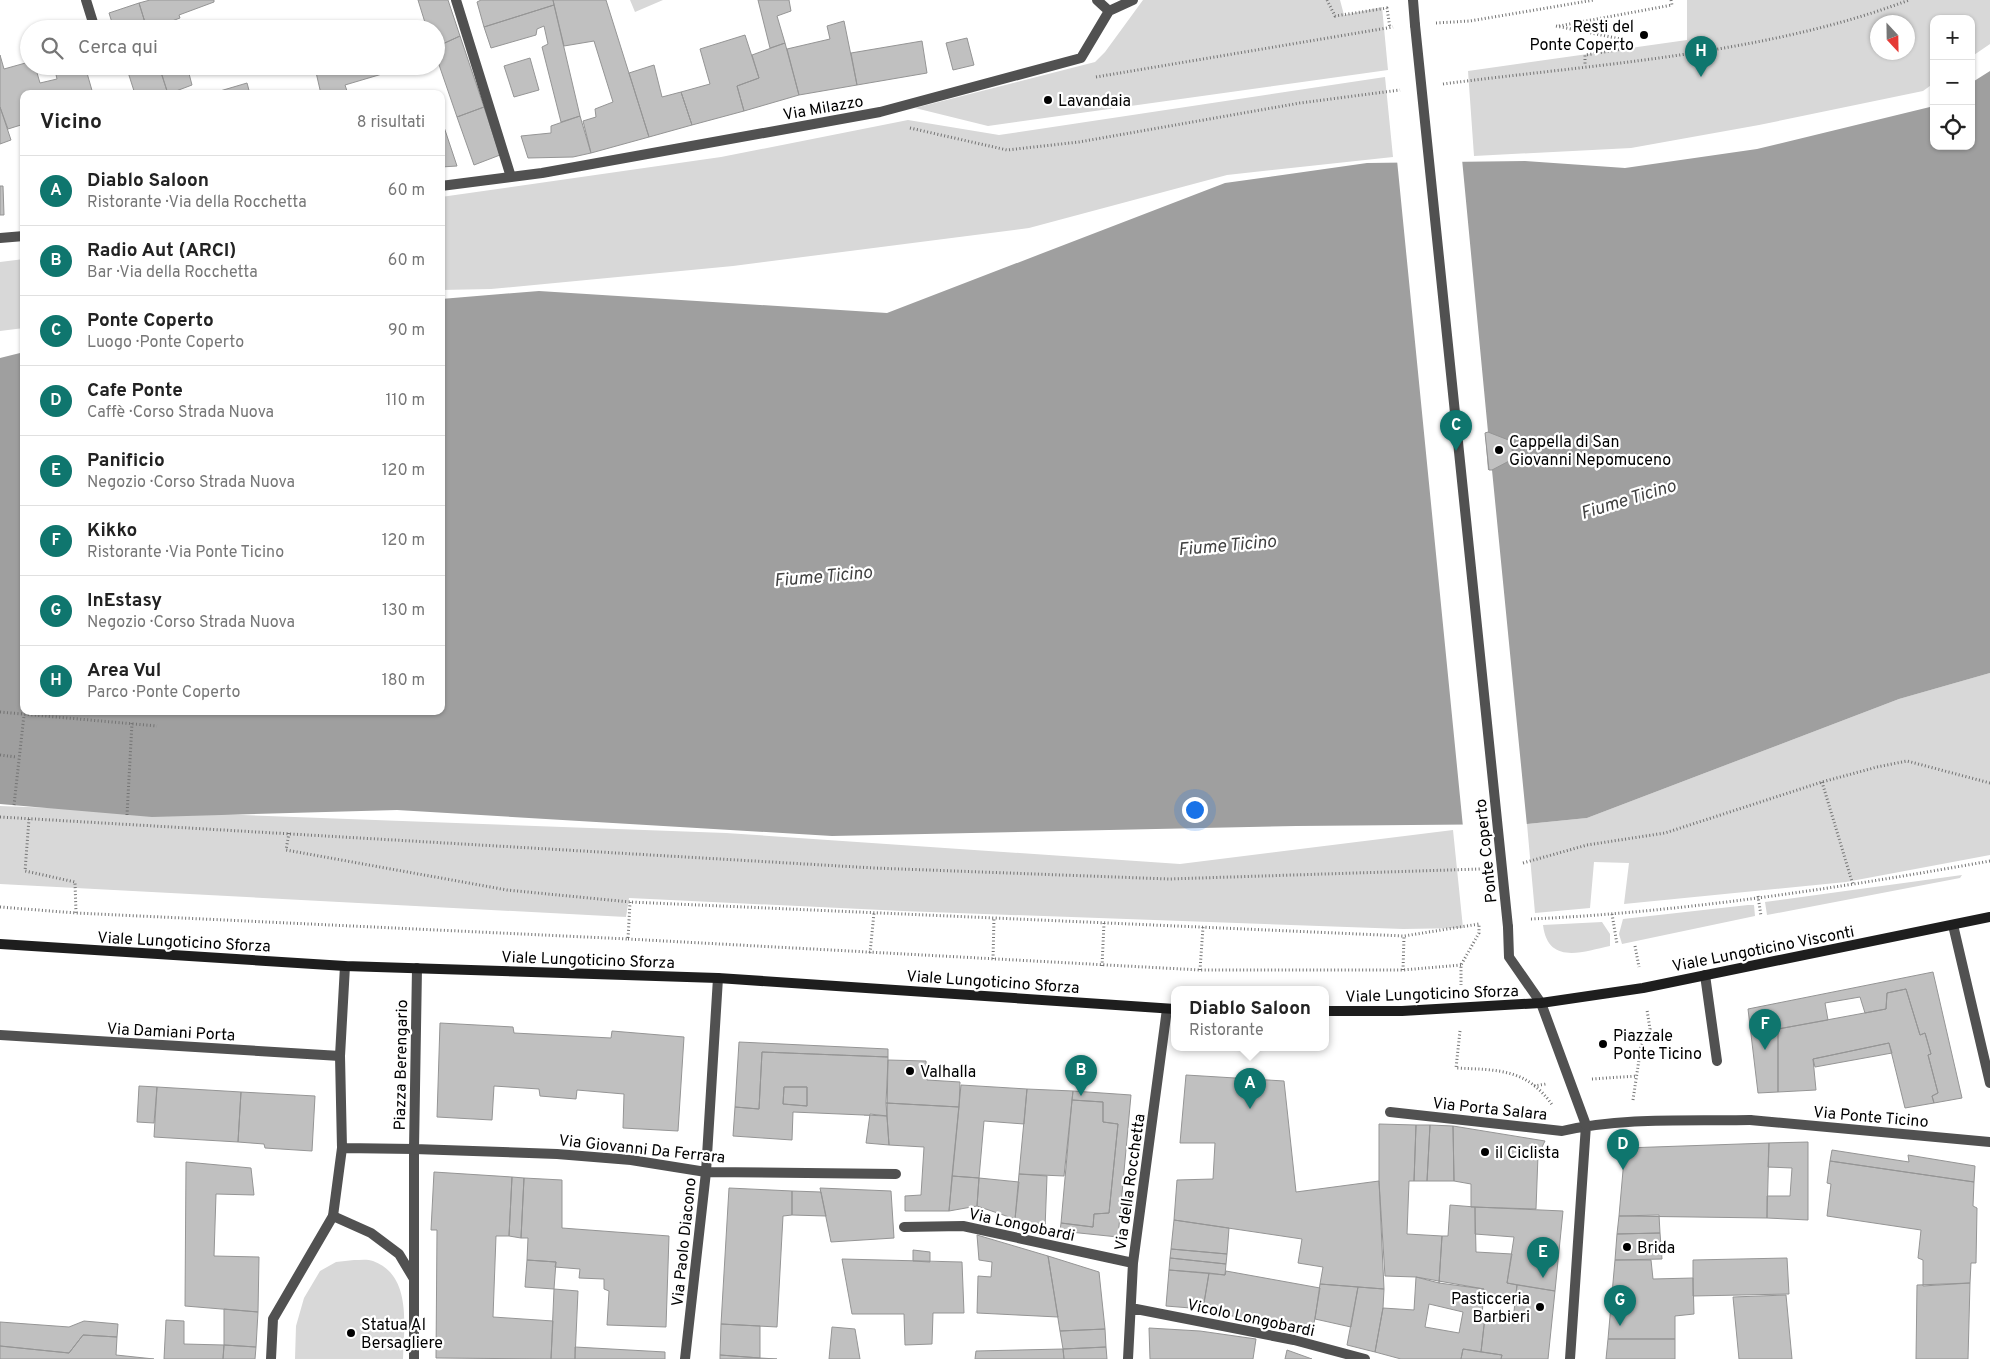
<!DOCTYPE html>
<html lang="it">
<head>
<meta charset="utf-8">
<style>
  body { margin:0; font-family:Overpass,sans-serif; background:#f6f6f6; color:#222 }
  .controls { position:absolute; right:15px; top:15px; display:grid; overflow:hidden; border-radius:10px; box-shadow:0 1px 4px #0004 }
  .controls button { width:45px; height:45px; display:grid; place-items:center; padding:0; border:0; border-bottom:1px solid #e0e0e0; background:#fff; color:#222; font:25px sans-serif }
  .compass { position:absolute; left:1870px; top:15px; width:45px; height:45px; border-radius:50%; background:#fff; box-shadow:0 1px 4px #0004; rotate:158deg }
  .you { position:absolute; left:1194px; top:809px; width:18px; height:18px; margin:-12px; border:4px solid #fff; border-radius:50%; background:#1a73e8; box-shadow:0 0 0 8px #1a73e833 }
  .badge { display:grid; place-items:center; width:32px; height:32px; border-radius:50%; background:#0f766e; color:#fff; font-size:16px; font-weight:700 }
  .pin { position:absolute; translate:-50% -41px; filter:drop-shadow(0 1px 2px #0008) }
  .pin::after { content:''; position:absolute; top:26px; width:18px; height:15px; background:inherit; clip-path:polygon(0 0,100% 0,50% 100%) }
  .popup { position:absolute; left:1171px; top:986px; width:158px; height:65px; box-sizing:border-box; display:grid; place-content:center; border-radius:10px; background:#fff; filter:drop-shadow(0 1px 4px #0005); font-size:16px; white-space:nowrap; color:#767676 }
  .popup b { font-size:19px; color:#222 }
  .popup::after { content:''; position:absolute; left:50%; top:100%; margin-left:-10px; border:10px solid transparent; border-top-color:#fff }
  .list { margin:0; padding:0; list-style:none }
  h2 { display:flex; justify-content:space-between; align-items:center; height:65px; margin:0; padding:0 20px; font-size:21px }
  h2 small { font-size:16px; font-weight:400; color:#767676 }
  .list li { display:grid; grid-template-columns:32px 1fr auto; gap:15px; align-items:center; box-sizing:border-box; height:70px; padding:0 20px; border-top:1px solid #e0e0e0 }
  .list b { display:block; font-size:19px; white-space:nowrap }
  .list p { margin:0; font-size:16px; white-space:nowrap; color:#767676 }
  .list em { font-size:16px; font-style:normal; color:#767676 }
  .icon { flex:none; width:28px; height:28px; fill:none; stroke:currentColor; stroke-width:2; stroke-linecap:round; stroke-linejoin:round }
  .map { position:relative; flex:none; width:1990px; height:1359px; overflow:hidden }
  .search { position:absolute; background:#fff; box-shadow:0 1px 4px #0004; left:20px; top:20px; width:425px; height:55px; display:flex; align-items:center; gap:12px; box-sizing:border-box; padding:0 18px; border-radius:28px; color:#767676; font-size:19px }
  .panel { position:absolute; background:#fff; box-shadow:0 1px 4px #0004; left:20px; top:90px; width:425px; height:625px; border-radius:10px }
  .map>svg:first-child { display:block }
  .green { fill:#d8d8d8; fill-rule:evenodd }
  .water { fill:#9f9f9f }
  .pier { fill:#fff }
  .building { fill:#c0c0c0; stroke:#959595; fill-rule:evenodd }
  .lines { fill:none; stroke-linecap:round; stroke-linejoin:round }
  .path { stroke:#737373; stroke-width:3; stroke-dasharray:1 2.5; stroke-linecap:butt }
  .service { stroke:#515151; stroke-width:10 }
  .pedestrian { stroke:#515151; stroke-width:10 }
  .minor { stroke:#515151; stroke-width:10 }
  .secondary { stroke:#1e1e1e; stroke-width:10 }
  .minor-bridge { stroke:#515151; stroke-width:10 }
  .poi-dot { fill:#000; stroke:#fff; stroke-width:2 }
  .labels { text-anchor:middle; stroke-width:4.5; stroke-linejoin:round; paint-order:stroke }
  .poi-label { font-size:16px; fill:#000; stroke:#fff; text-anchor:start }
  .street-label { font-size:16px; fill:#000; stroke:#fff }
  .water-label { font-size:18px; font-style:italic; fill:#404040; stroke:#fff }
</style>
</head>
<body>
<div class="map">
<svg width="1990" height="1359" viewBox="0 0 1990 1359">
  <rect width="100%" height="100%" fill="#fff"/>
  <path class="green" d="M630,0h33l-28,12z
    M1143,0h197l4,15 38,-8 6,63 -400,56 -73,-18 180,-46 10,-10z
    M1687,0h303v44l-19,13v-38h-37v64l-11,8 -164,34 -128,23 -157,8 -6,-85 219,-31zM1878,22h30v30h-30z
    M1385,77l8,80 -166,18 -198,53 -296,38 -242,23 -50,1v-93l280,-40 187,-37 91,15z
    M24,259v69l-24,3v-69z
    M1990,673v182l-144,27 -222,22 5,-41 -35,-1 -4,46 -55,5 -8,-89 60,-6 312,-119z
    M0,806l726,27 454,31 273,-34 10,98 -60,1 -500,-18 -274,-13 -3,19 -626,-33z
    M1962,875l-2,3 -193,37 -2,-13z
    M1748,905h6l1,11 -133,28 -3,-10 4,-15z
    M1602,922l8,12v12c-28,6 -62,19 -67,-21z
    M354,1260c6,0 14,-1 19,1 39,14 31,65 30,98h-108l1,-33 8,-28 16,-27 16,-9z"/>
  <path class="water" d="M1990,71v602l-91,26 -312,119 -60,6 -231,2 -464,10 -435,-26 -245,7 -152,-13v-446l24,-6v359h417v-412l98,-8 348,22 338,-130 142,-20 158,-2 100,7 132,-19 177,-43v40h37v-63z"/>
  <path class="pier" d="M1462,159l26,273 -3,1 3,37h4l35,356 -64,1 -66,-667z"/>
  <path class="building" d="M150,0h64v2l-35,13 1,3 -8,3 2,8h-27l-8,-26z
    M418,0h30l12,36 -24,11v-18h-9z
    M481,0h72l1,5 -70,22 -7,-25z
    M553,0h53l43,137 -58,16 -8,-32 13,-4 -1,-8 18,-7 -19,-61 -30,5z
    M758,0h31l2,11 -14,5 8,27 -15,5z
    M139,3l8,26h-33l-5,-16z
    M554,5l26,111 -19,6 -19,-75 6,-3 -4,-18 -7,3 -1,6 -45,13 -7,-21z
    M844,21l13,64 -58,10 -12,-46 43,-10 -3,-13z
    M745,35l14,43 -22,8 7,25 -52,14 -11,-33 29,-8 -10,-35z
    M460,36l24,71 -27,10 -21,-61v-9z
    M967,38l7,27 -21,5 -7,-27z
    M922,41l5,32 -70,12 -6,-32z
    M785,43l14,52 -55,16 -7,-25 22,-8 -7,-23z
    M0,55l4,14 25,-7v4h6l5,17 17,-4 -3,-13h31l8,28h-69v30l-16,5 -8,-22z
    M530,58l9,32 -25,7 -10,-31z
    M654,65l8,32 19,-5 11,33 -43,12 -20,-64z
    M126,66h33l9,28h-33z
    M159,66h28l5,19 -24,9z
    M320,66h89l-64,19 3,9h-27l-6,-26z
    M247,83l3,11h-29l-1,-3z
    M0,107l11,33 -11,4z
    M484,107l16,48 -26,10 -17,-48z
    M580,116l11,37 -18,4 -45,1 -7,-22 30,-3v-7z
    M441,118l16,48 -16,1z
    M0,186h3l1,29h-4z
    M1488,432l23,9 2,18 -21,11h-3l-4,-37z
    M1933,972l29,126 -28,5 -2,-7 6,-3 -10,-38 3,-1 -6,-21 -5,2 -14,-46 -19,4 -1,16 -21,4 -5,-16 -35,6 3,17 -50,9v63l-20,1 -10,-84z
    M1906,989l14,46 5,-2 6,21 -3,1 10,38 -6,3 2,7 -29,5 -16,-65 -76,16 3,31 -38,2v-63l108,-20 1,-16z
    M440,1023l73,4 1,6 97,5 1,-7 72,6 -6,94 -55,-3 1,-34 -47,-4 -1,9 -36,-3 -1,-7 -45,-3 -2,34 -55,-3z
    M739,1042l149,7v8l-126,-5 -3,57 -24,-2z
    M1889,1043l3,10 -77,14 -2,-8z
    M762,1052l126,5 -1,59 -94,-4 -1,28 -59,-4 2,-29 24,2zM784,1087h23v19l-24,-2z
    M888,1060l38,1 1,19 33,2 -1,25 -73,-4z
    M1186,1075l98,6 12,111 83,-11 5,108 -64,-5 3,-17 -25,-4 4,-24 -128,-19 3,-40 36,-1 2,-36h-35z
    M961,1085l66,4 -3,35 -40,-3 -5,57 -27,-2z
    M139,1086l18,1 -3,36 -17,-1z
    M157,1087l84,5 -3,50 -84,-5z
    M784,1087h23v19l-24,-2z
    M1027,1089l46,2 -9,85 -45,-2z
    M1073,1091l58,4 -13,142 -58,-6 1,-8 32,4 1,-13 15,-1 9,-89 -15,-2v-20l-31,-2z
    M241,1092l74,4 -3,55 -47,-3 -1,-4 -26,-2z
    M1072,1100l31,2v20l15,2 -9,89 -15,1 -1,13 -32,-4z
    M886,1103l73,4 -10,104h-44v-15l16,-1 3,-48 -35,-2z
    M870,1114l17,2 2,29 -23,-2z
    M1379,1124l37,1 -2,56h-5l-2,53 35,2 -3,47 -23,-6 -31,-1 -6,-95z
    M1416,1125h14l-3,56h-13z
    M1430,1125l23,1 1,55h-27z
    M1453,1126l92,15 -7,14 -2,54 -65,-2v-23l-17,-3z
    M1808,1142v78l-41,-2v-22h23l2,-28 -24,-1 1,-24z
    M1769,1143l-2,75 -148,-2 6,-68z
    M1832,1150l77,12 -1,-7 67,11 -1,16 -144,-21z
    M1830,1161l144,21 -1,24 4,2 -1,55h-5l-1,20 -47,3v-26l-5,-2 3,-28 -94,-14 4,-32 -4,-1z
    M186,1162l65,6 3,27 -38,-1 -2,62 45,1 -1,55 -73,-6z
    M434,1172l78,5 -3,59h-13l-3,81 60,4 -2,38 -115,-1 1,-128h-6z
    M1019,1174l28,2 -2,53 -30,-10z
    M952,1176l27,2 -2,28 -28,5z
    M512,1177l12,1 -3,60 -12,-2z
    M524,1178l38,2v48l107,8 -3,91 -59,-2 2,-34 -5,-2v-10l-25,-1 1,-9 -25,-2 1,-5 -29,-2 1,-22h-7z
    M979,1178l40,4 -4,37 -38,-13z
    M729,1188l63,3v24l-9,1 -6,111 -56,-3z
    M820,1188l71,3 3,47 -63,4z
    M792,1191l29,1 5,24 -34,-1z
    M1450,1205l25,2 1,45 36,2 -5,29 10,2 -2,17 -31,-5v-8l-45,-6 3,-47h6z
    M1475,1207l88,4 -8,80 -48,-8 7,-46 -39,-3z
    M1659,1215l1,18 -43,1 2,-18z
    M1174,1220l55,8 -2,26 -56,-5z
    M1660,1233l2,26 -47,1 2,-26z
    M977,1235l71,21 10,61 -81,-4 1,-37 13,1 1,-15 -13,-2z
    M1171,1249l56,5 -1,10 -56,-6z
    M913,1250l17,2v10l-17,-1z
    M1048,1256l51,16 6,57 -45,2z
    M1170,1258l56,6 -1,11 -56,-5z
    M1787,1258l2,36 -96,2v-36z
    M842,1259l120,3 2,51h-31l-1,31 -27,1 -1,-31h-52z
    M527,1260l29,2 -2,27 -29,-2z
    M1615,1260h36l2,19 40,-1 1,36 -19,2v23h-67z
    M1169,1270l40,3 -6,36 -37,-3z
    M1226,1271l94,17 -8,47 -109,-26 6,-36 16,2z
    M1416,1277l68,12 -2,27 3,1 -4,35 -18,-3 -2,10h-60l-26,-7 8,-44 31,2zM1429,1304l34,8 -4,21 -34,-6z
    M1970,1283l-2,76h-52l1,-74z
    M1320,1284l38,3 -7,40 -36,-8z
    M1517,1285l38,6 -7,68h-47l1,-4 -21,-3 4,-35 28,3z
    M1358,1287l26,2 -1,19 -8,44 -28,-7z
    M554,1289l24,2 -3,68h-24z
    M1786,1295l6,64h-53l-6,-62z
    M224,1309l34,3 -2,35 -32,-2z
    M166,1320l18,1v23l40,1 -1,14h-59z
    M84,1321l34,3 -1,13 -34,-2 -14,18 -69,-7v-24l69,5z
    M721,1324l39,2v32l-40,-3z
    M832,1327l23,2 5,30h-31z
    M1149,1328l51,3 56,8 -3,20h-103z
    M1105,1329l1,18 -43,2 -3,-18z
    M83,1335l34,2 -1,18 38,4h-154v-13l69,7z
    M1608,1339h67v20h-69z
    M224,1345l32,2 -1,12h-32z
    M575,1347l90,5v7h-90z
    M1106,1347l1,12h-43l-1,-10z
    M1063,1349l1,10h-89l1,-8z
    M1463,1349l39,6 -1,4h-40z
    M1287,1350l25,9h-27z
    M720,1355l40,3 17,1h-57z"/>
  <g class="lines">
    <path class="path" d="M1327,0l8,16 52,-8 3,20
      M1436,23l34,-2 124,-21
      M1556,26l65,13 2,10 -38,6v11
      M1559,26l113,-21 -1,-5
      M1096,77l297,-50
      M1443,84c153,-20 321,-29 466,-84
      M910,128l97,22 72,-8 221,-39 100,-13
      M0,712l157,14
      M0,755l16,2
      M1822,782l31,103
      M14,805l10,-90
      M127,815l5,-92
      M0,817l874,51 295,11 311,-10
      M29,819l-4,52 50,11 1,31
      M289,833l-3,17 221,40 123,12 774,34 75,-12v9l-18,32v20
      M1523,863l64,-18 78,-12 157,-51 55,-15 30,-6 83,22
      M1758,896l3,20
      M0,907l76,6 552,26 2,-37
      M1612,914l5,30
      M1531,919c154,-7 307,-31 459,-58
      M628,939l572,31h203l58,-5
      M1635,946l4,21
      M870,953l4,-40
      M993,959l1,-41
      M1102,966l2,-43
      M1200,970l3,-43
      M1403,970l1,-34
      M1460,1031l-4,37c41,2 71,0 97,38
      M1592,1079l45,-3
      M1534,1086l12,-2
      M1633,1100l8,-54 9,-17 -3,-19"/>
    <path class="service" d="M86,0l9,29
      M1705,975l12,86"/>
    <path class="pedestrian" d="M1390,1112l172,19c60,-14 126,-10 188,-11
      M333,1216l38,17 28,21 15,25
      M414,1359v-210
      M1570,1359l16,-234"/>
    <path class="minor" d="M456,0l55,177
      M1097,0l12,11
      M1413,0l2,25
      M1109,11l24,-11
      M441,186l101,-13 338,-61 201,-54 28,-47
      M0,238l24,-2
      M1953,925l37,158
      M1508,927l1,30 32,46 45,122
      M345,966l-5,90 2,92 72,1 3,-181
      M0,1035l340,21
      M1750,1120l240,22
      M414,1149l143,5 74,6 75,12 190,2
      M904,1227l59,-1 170,37
      M1131,1308l163,32 71,19
      M271,1359l2,-40 60,-103 9,-68
      M685,1359l21,-187 12,-194
      M1128,1359l5,-96 34,-254"/>
    <path class="secondary" d="M0,944l345,22 373,12 457,31
      M1325,1011h77l139,-8 102,-15 347,-71"/>
    <path class="minor-bridge" d="M1415,25l93,902"/>
  </g>
  <g class="poi-dot">
    <circle cx="1644" cy="35" r="5"/>
    <circle cx="1048" cy="100" r="5"/>
    <circle cx="1499" cy="450" r="5"/>
    <circle cx="1603" cy="1044" r="5"/>
    <circle cx="910" cy="1071" r="5"/>
    <circle cx="1485" cy="1152" r="5"/>
    <circle cx="1627" cy="1247" r="5"/>
    <circle cx="1540" cy="1307" r="5"/>
    <circle cx="351" cy="1333" r="5"/>
  </g>
  <g class="labels">
    <g class="poi-label">
      <text x="1634" y="32" text-anchor="end">Resti del<tspan x="1634" dy="18">Ponte Coperto</tspan></text>
      <text x="1058" y="106">Lavandaia</text>
      <text x="1509" y="447">Cappella di San<tspan x="1509" dy="18">Giovanni Nepomuceno</tspan></text>
      <text x="1613" y="1041">Piazzale<tspan x="1613" dy="18">Ponte Ticino</tspan></text>
      <text x="920" y="1077">Valhalla</text>
      <text x="1495" y="1158">il Ciclista</text>
      <text x="1637" y="1253">Brida</text>
      <text x="1530" y="1304" text-anchor="end">Pasticceria<tspan x="1530" dy="18">Barbieri</tspan></text>
      <text x="361" y="1330">Statua Al<tspan x="361" dy="18">Bersagliere</tspan></text>
    </g>
    <g class="street-label">
      <text transform="translate(823 107) rotate(-10)" y="6">Via Milazzo</text>
      <text transform="translate(1485 851) rotate(-96)" y="6">Ponte Coperto</text>
      <text transform="translate(184 941) rotate(3)" y="6">Viale Lungoticino Sforza</text>
      <text transform="translate(1763 948) rotate(-11)" y="6">Viale Lungoticino Visconti</text>
      <text transform="translate(588 959) rotate(2)" y="6">Viale Lungoticino Sforza</text>
      <text transform="translate(993 981) rotate(4)" y="6">Viale Lungoticino Sforza</text>
      <text transform="translate(1432 993) rotate(-2)" y="6">Viale Lungoticino Sforza</text>
      <text transform="translate(171 1031) rotate(3)" y="6">Via Damiani Porta</text>
      <text transform="translate(400 1065) rotate(-89)" y="6">Piazza Berengario</text>
      <text transform="translate(1490 1108) rotate(6)" y="6">Via Porta Salara</text>
      <text transform="translate(1871 1116) rotate(5)" y="6">Via Ponte Ticino</text>
      <text transform="translate(642 1148) rotate(6)" y="6">Via Giovanni Da Ferrara</text>
      <text transform="translate(1129 1182) rotate(-82)" y="6">Via della Rocchetta</text>
      <text transform="translate(1022 1224) rotate(12)" y="6">Via Longobardi</text>
      <text transform="translate(683 1242) rotate(-84)" y="6">Via Paolo Diacono</text>
      <text transform="translate(1251 1317) rotate(12)" y="6">Vicolo Longobardi</text>
    </g>
    <g class="water-label">
      <text transform="translate(1628 499) rotate(-17)" y="6">Fiume Ticino</text>
      <text transform="translate(1227 545) rotate(-5)" y="6">Fiume Ticino</text>
      <text transform="translate(823 576) rotate(-5)" y="6">Fiume Ticino</text>
    </g>
  </g>
</svg>
<div class="controls">
<button>+</button>
<button>−</button>
<button><svg class="icon" aria-label="locate" viewBox="0 0 24 24"><circle cx="12" cy="12" r="6"/><path d="M12 2v4M12 18v4M2 12h4M18 12h4"/></svg></button>
</div>
<svg class="compass" viewBox="-18 -18 36 36"><path d="M0-13l5 13h-10z" fill="#e53935"/><path d="M0 13l5-13h-10z" fill="#767676"/></svg>
<div class="you"></div>
<div class="pin badge" style="left:1250px;top:1109px">A</div>
<div class="popup"><b>Diablo Saloon</b>Ristorante</div>
<div class="pin badge" style="left:1081px;top:1096px">B</div>
<div class="pin badge" style="left:1456px;top:451px">C</div>
<div class="pin badge" style="left:1623px;top:1170px">D</div>
<div class="pin badge" style="left:1543px;top:1278px">E</div>
<div class="pin badge" style="left:1765px;top:1050px">F</div>
<div class="pin badge" style="left:1620px;top:1326px">G</div>
<div class="pin badge" style="left:1701px;top:77px">H</div>
<div class="search"><svg class="icon" aria-label="search" viewBox="0 0 24 24"><circle cx="10" cy="10" r="6"/><path d="M15 15l6 6"/></svg>Cerca qui</div>
<section class="panel">
<h2>Vicino<small>8 risultati</small></h2>
<ul class="list">
<li><span class="badge">A</span><div><b>Diablo Saloon</b><p>Ristorante · Via della Rocchetta</p></div><em>60 m</em></li>
<li><span class="badge">B</span><div><b>Radio Aut (ARCI)</b><p>Bar · Via della Rocchetta</p></div><em>60 m</em></li>
<li><span class="badge">C</span><div><b>Ponte Coperto</b><p>Luogo · Ponte Coperto</p></div><em>90 m</em></li>
<li><span class="badge">D</span><div><b>Cafe Ponte</b><p>Caffè · Corso Strada Nuova</p></div><em>110 m</em></li>
<li><span class="badge">E</span><div><b>Panificio</b><p>Negozio · Corso Strada Nuova</p></div><em>120 m</em></li>
<li><span class="badge">F</span><div><b>Kikko</b><p>Ristorante · Via Ponte Ticino</p></div><em>120 m</em></li>
<li><span class="badge">G</span><div><b>InEstasy</b><p>Negozio · Corso Strada Nuova</p></div><em>130 m</em></li>
<li><span class="badge">H</span><div><b>Area Vul</b><p>Parco · Ponte Coperto</p></div><em>180 m</em></li>
</ul>
</section>
</div>
</body>
</html>
